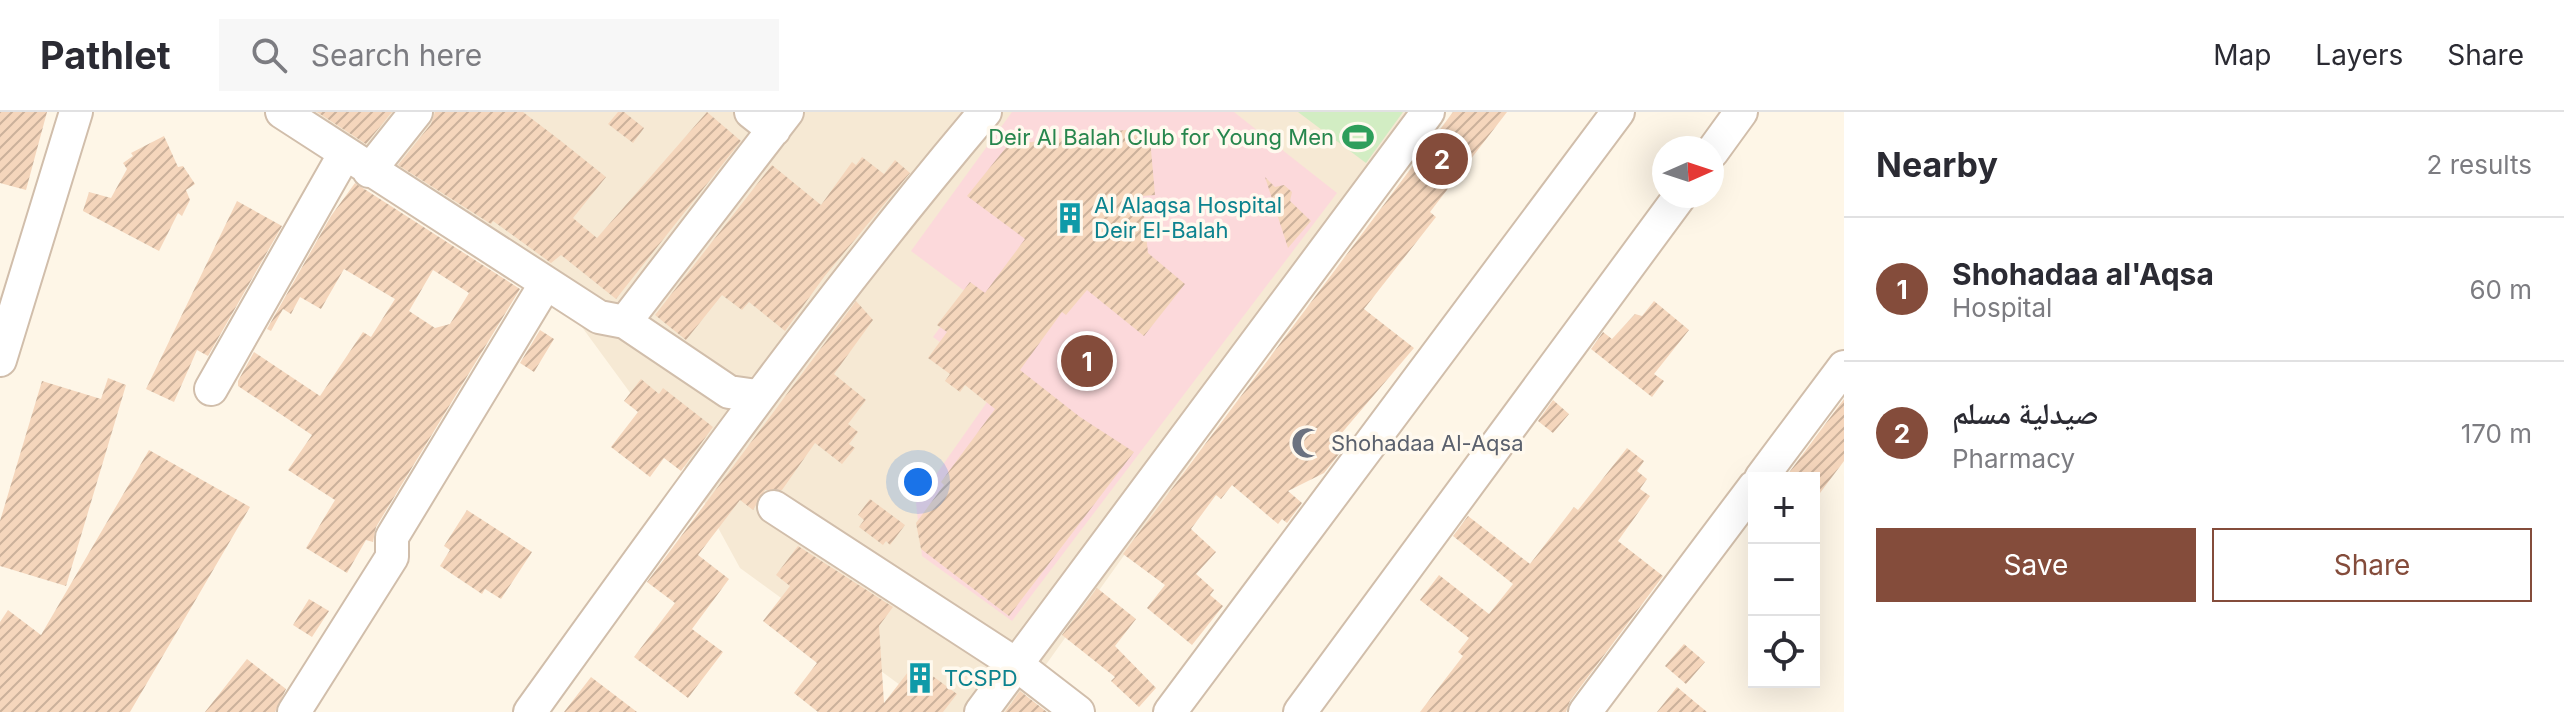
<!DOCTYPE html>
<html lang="en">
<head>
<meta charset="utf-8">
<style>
  body { margin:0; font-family:Inter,"Noto Naskh Arabic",sans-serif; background:#f7f7f7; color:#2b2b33 }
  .controls { position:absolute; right:24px; bottom:24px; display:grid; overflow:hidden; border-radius:0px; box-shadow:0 8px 32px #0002 }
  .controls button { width:72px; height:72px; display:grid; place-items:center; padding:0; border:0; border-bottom:2px solid #e1e1e2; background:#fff; color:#2b2b33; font:40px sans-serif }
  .compass { position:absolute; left:1652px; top:24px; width:72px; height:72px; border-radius:50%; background:#fff; box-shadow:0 8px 32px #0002; rotate:87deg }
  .you { position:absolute; left:918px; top:370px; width:28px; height:28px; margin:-20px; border:6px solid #fff; border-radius:50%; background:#1a73e8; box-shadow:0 0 0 12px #1a73e833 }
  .badge { display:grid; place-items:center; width:52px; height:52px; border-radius:50%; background:#844c3b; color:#fff; font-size:26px; font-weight:700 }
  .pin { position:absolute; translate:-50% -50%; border:4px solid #fff; box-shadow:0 2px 8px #0006 }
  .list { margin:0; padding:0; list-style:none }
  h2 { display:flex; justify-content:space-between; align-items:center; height:104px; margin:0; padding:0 32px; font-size:34px }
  h2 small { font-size:26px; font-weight:400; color:#7c7c81 }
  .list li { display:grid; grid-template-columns:52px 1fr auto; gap:24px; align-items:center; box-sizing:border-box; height:144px; padding:0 32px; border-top:2px solid #e1e1e2 }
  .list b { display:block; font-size:30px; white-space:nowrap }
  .list p { margin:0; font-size:26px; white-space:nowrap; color:#7c7c81 }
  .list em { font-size:26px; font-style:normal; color:#7c7c81 }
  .actions { display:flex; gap:16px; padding:24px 32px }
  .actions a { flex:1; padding:18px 0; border:2px solid #844c3b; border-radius:0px; text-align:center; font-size:28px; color:#844c3b }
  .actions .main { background:#844c3b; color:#fff }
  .icon { flex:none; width:44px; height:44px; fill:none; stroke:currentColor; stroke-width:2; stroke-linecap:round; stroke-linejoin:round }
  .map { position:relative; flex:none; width:1844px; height:600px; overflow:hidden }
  header { display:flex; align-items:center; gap:48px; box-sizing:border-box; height:112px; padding:0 40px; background:#fff; border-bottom:2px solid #e1e1e2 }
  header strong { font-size:38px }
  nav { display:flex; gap:44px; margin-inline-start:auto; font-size:28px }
  .search { width:560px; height:72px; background:#f7f7f7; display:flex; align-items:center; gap:20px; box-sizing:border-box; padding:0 28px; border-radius:0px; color:#7c7c81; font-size:30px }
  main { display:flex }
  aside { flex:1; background:#fff }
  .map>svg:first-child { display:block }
  .residential { fill:#f6e9d4 }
  .medical { fill:#fcd9db }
  .grass { fill:#d2edc3 }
  .building { fill:url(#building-hatch); fill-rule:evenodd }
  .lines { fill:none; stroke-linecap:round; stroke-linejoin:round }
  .minor-casing { stroke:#d1beab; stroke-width:36 }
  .minor { stroke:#fff; stroke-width:32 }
  .labels { text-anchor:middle; stroke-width:7; stroke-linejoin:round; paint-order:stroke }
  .leisure-label { font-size:22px; fill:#27864d; stroke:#fff9ee; text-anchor:end }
  .culture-label { font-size:22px; fill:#0d838f; stroke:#fff9ee; text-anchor:start }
  .worship-label { font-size:22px; fill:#5b616d; stroke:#fff9ee; text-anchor:start }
</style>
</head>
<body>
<header>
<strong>Pathlet</strong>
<div class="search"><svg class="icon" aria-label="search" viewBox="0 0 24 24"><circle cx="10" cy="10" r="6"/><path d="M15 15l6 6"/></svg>Search here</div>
<nav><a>Map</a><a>Layers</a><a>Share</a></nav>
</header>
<main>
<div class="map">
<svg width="1844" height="600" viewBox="0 0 1844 600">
  <defs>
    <pattern id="building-hatch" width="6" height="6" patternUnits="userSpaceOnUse" patternTransform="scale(2)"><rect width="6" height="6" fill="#f5d6bc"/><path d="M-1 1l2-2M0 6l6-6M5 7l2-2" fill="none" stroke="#cbb19b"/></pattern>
  </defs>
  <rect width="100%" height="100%" fill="#fef6e7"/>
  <path class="residential" d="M264,0h1177l-429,600h-75l-197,-144 -54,-99 -118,-161z"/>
  <path class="medical" d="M1012,0h222l103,81 -325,428 -90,-65 -6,-53 83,-118 -66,-48 33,-45 -55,-41z"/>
  <path class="grass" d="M1298,0h105l-37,51z"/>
  <path class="building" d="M0,0h47l-21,78 -26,-7z
    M317,0h75l-26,32z
    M435,0h88l38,29 45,36 -33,41 24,20 110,-126 34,29 -125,158 -55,-44 -10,8 -58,-42 -2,3 -93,-59 33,-41z
    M618,0h6l20,16 -11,15 -25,-19z
    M1453,0h54l-77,100 6,5 -72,92 50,39 -74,87 7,9 -23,29 -36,18 14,12 -15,20 -5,-4 -4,5 -46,-39 -11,14 -5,-4 -25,34 25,23 -20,22 18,16 -4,5 13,11 -31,39 -45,-37 18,-23 -42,-31z
    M1149,15l6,68 -13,1 6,57 37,31 -41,52 -57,-46 -21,25 -4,-3 -42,58 60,47 54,35 -125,164 -88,-67 -5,-26 28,-38 -3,-3 54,-73 -30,-24 -5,7 -15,-11 5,-7 -22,-16 19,-26 -10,-7 33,-43 15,11 40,-54 -58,-43 41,-51z
    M164,24l14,31 5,-1 12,18 -9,6 4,10 -8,16 -4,-3 -19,38 -76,-40 6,-19 22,6 16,-29 -4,-6 10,-7 -2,-3z
    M862,45l22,17 11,-14 15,13 -86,104 -39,54 -36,-29 -7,8 -20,-15 -36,45 -31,-25 117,-150 49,40 31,-43 4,3z
    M1265,65l10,10 9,-2 8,7 -2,9 21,20 -23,27z
    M355,71l165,106 -144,238 -3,15 -7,-2 -19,33 -41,-25 29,-48 -47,-30 24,-35 -74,-49v-5l16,-29 66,44 43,-64 8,5 24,-38 -51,-30 -23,40 -21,-12 -9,17 -8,-5 -12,22 -4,-2 64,-113zM433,158l36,23 -19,31 -15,4 -26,-17z
    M237,89l45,25 -74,130 -11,-6 -23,52 -28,-13z
    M856,189l17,19 -39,54 32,26 -18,24 10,8 -9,12 6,4 -13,16 -27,-21 -33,47h-17l-12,20 -13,-10 -42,55 31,24 -37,50 31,23 -35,46 -54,-41 41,-54 -28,-21z
    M1654,189l35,29 -35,44 10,7 -12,16 -61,-48 12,-17 9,7 23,-25 7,2z
    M540,218l14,9 -20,33 -14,-9z
    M108,266l18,7 -60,201 -66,-20v-45l42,-140 59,18z
    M641,267l18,15 4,-6 50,39 -32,44 -17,-13 -14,19 -39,-30 27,-35 -14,-11z
    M1844,287v62l-30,40v-23h-29z
    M1553,288l16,14 -16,19 -15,-12z
    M1627,336l17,13 -7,10 10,8 -7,10 10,7 -32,45 45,35 -93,125 -4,11h-146l43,-56 -5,-4 11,-14 -49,-38 19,-25 50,39 24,-30 -60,-48 15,-20 62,48 44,-57 4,3z
    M149,338l101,57 -120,205h-130v-90l8,-12 33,25z
    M870,387l35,26 -15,20 -4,-4 -3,4 -24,-18 5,-7 -6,-5z
    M467,398l65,42 -31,47 -16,-10 -3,5 -42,-28 10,-16 -6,-4z
    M798,434l95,61 -14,19 5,77 31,-40 42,31 -14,18h-125l-24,-19 23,-30 -54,-42 27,-35 -14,-11z
    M1097,476l39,31 -21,27 41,42 -17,19 -28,-26 4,-4 -53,-42z
    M309,487l20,12 -17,26 -19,-12z
    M1684,532l21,18 -19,22 -21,-18z
    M247,547l39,30 -11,23h-70z
    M591,565l46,35h-73z
    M1677,575l30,25h-50z
    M1020,579l27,21h-42z"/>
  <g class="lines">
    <defs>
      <path id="minor" d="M282,0l317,205 26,5 104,70 28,4
        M751,0l23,18
        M1712,40l29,-40
        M369,59l47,-59
        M625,210l162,-210
        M0,248l76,-248
        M211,277l133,-234
        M1761,366l83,-111
        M774,395l243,158 61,47
        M294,600l98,-155v-20l154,-254
        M530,600c147,-204 292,-408 455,-600
        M981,600l447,-600
        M1170,600l448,-600
        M1300,600l380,-516
        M1585,600l169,-225"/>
    </defs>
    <use href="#minor" class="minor-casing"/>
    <use href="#minor" class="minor"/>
  </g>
  <defs>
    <symbol id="stadium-bare" viewBox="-9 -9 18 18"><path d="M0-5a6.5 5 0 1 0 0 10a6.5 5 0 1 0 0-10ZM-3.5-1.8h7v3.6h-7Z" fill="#2e9e5b" stroke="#fff9ee" stroke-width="2.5" paint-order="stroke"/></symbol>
    <symbol id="building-bare" viewBox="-9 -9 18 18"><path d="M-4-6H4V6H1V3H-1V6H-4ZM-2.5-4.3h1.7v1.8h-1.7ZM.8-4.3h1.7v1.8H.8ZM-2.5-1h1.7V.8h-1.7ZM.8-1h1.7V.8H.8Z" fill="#0f9aa8" stroke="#fff9ee" stroke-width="2.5" paint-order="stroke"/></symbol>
    <symbol id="mosque-bare" viewBox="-9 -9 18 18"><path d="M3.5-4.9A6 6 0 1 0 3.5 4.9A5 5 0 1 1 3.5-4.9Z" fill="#6b7280" stroke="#fff9ee" stroke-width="2.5" paint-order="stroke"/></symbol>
  </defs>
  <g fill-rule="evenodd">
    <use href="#stadium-bare" x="1336" y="3" width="44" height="44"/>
    <use href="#building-bare" x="1048" y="84" width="44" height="44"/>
    <use href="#mosque-bare" x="1285" y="309" width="44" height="44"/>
    <use href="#building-bare" x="898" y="544" width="44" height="44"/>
  </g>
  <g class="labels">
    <g class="leisure-label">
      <text x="1334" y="33">Deir Al Balah Club for Young Men</text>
    </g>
    <g class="culture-label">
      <text x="1094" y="101">Al Alaqsa Hospital<tspan x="1094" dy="25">Deir El-Balah</tspan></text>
      <text x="944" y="574">TCSPD</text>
    </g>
    <g class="worship-label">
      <text x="1331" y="339">Shohadaa Al-Aqsa</text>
    </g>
  </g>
</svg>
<div class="controls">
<button>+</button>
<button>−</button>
<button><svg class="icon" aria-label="locate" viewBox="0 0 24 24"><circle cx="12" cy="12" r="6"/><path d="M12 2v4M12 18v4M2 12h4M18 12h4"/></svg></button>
</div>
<svg class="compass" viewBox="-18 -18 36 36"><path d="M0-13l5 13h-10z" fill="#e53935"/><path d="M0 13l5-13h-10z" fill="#7c7c81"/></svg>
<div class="you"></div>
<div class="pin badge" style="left:1087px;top:249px">1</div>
<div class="pin badge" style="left:1442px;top:47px">2</div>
</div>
<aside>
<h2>Nearby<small>2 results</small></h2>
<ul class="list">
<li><span class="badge">1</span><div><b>Shohadaa al'Aqsa</b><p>Hospital</p></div><em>60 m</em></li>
<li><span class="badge">2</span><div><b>صيدلية مسلم</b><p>Pharmacy</p></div><em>170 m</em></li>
</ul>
<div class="actions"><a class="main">Save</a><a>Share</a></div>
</aside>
</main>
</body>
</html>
